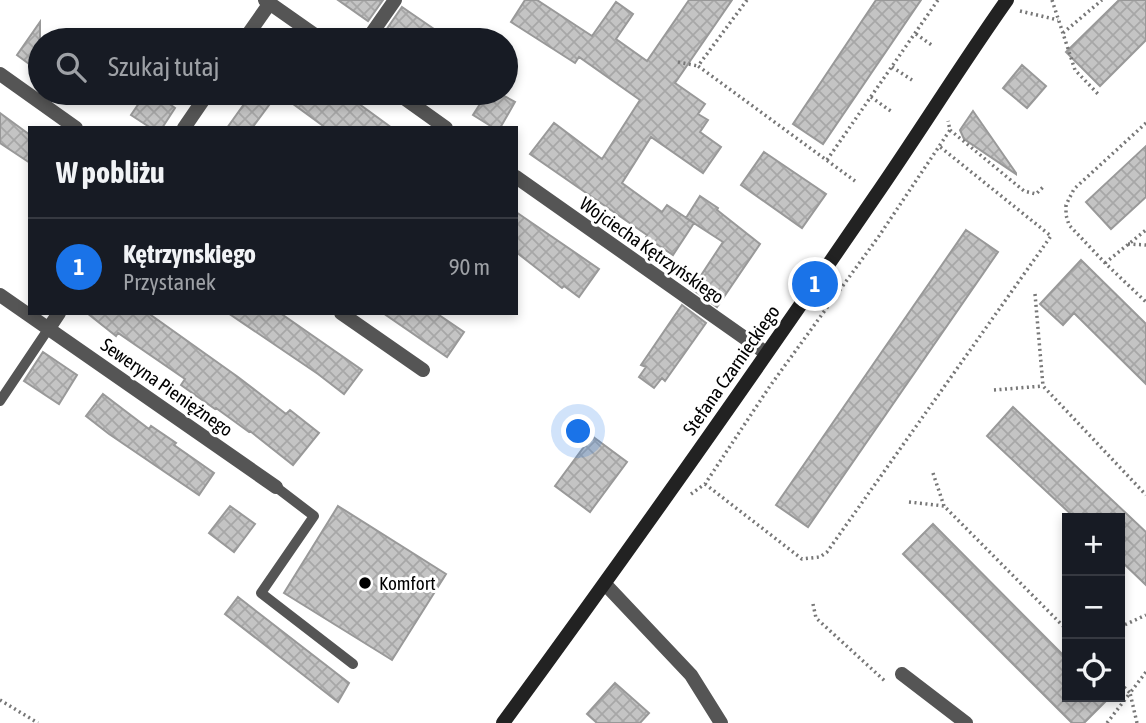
<!DOCTYPE html>
<html lang="pl">
<head>
<meta charset="utf-8">
<style>
  body { margin:0; font-family:"Asap Condensed",sans-serif; background:#20242c; color:#f1f3f6 }
  .controls { position:absolute; right:21px; bottom:21px; display:grid; overflow:hidden; border-radius:0px; box-shadow:0 4px 10px #0003 }
  .controls button { width:63px; height:63px; display:grid; place-items:center; padding:0; border:0; border-bottom:2px solid #363941; background:#171b24; color:#f1f3f6; font:35px sans-serif }
  .you { position:absolute; left:579px; top:432px; width:24px; height:24px; margin:-18px; border:5px solid #fff; border-radius:50%; background:#1a73e8; box-shadow:0 0 0 10px #1a73e833 }
  .badge { display:grid; place-items:center; width:46px; height:46px; border-radius:50%; background:#1a73e8; color:#fff; font-size:23px; font-weight:700 }
  .pin { position:absolute; translate:-50% -50%; border:4px solid #fff; box-shadow:0 2px 7px #0006 }
  .list { margin:0; padding:0; list-style:none }
  h2 { display:flex; justify-content:space-between; align-items:center; height:91px; margin:0; padding:0 28px; font-size:30px }
  h2 small { font-size:23px; font-weight:400; color:#9ea1a6 }
  .list li { display:grid; grid-template-columns:46px 1fr auto; gap:21px; align-items:center; box-sizing:border-box; height:98px; padding:0 28px; border-top:2px solid #363941 }
  .list b { display:block; font-size:26px; white-space:nowrap }
  .list p { margin:0; font-size:23px; white-space:nowrap; color:#9ea1a6 }
  .list em { font-size:23px; font-style:normal; color:#9ea1a6 }
  .icon { flex:none; width:38px; height:38px; fill:none; stroke:currentColor; stroke-width:2; stroke-linecap:round; stroke-linejoin:round }
  .map { position:relative; flex:none; width:1146px; height:723px; overflow:hidden }
  .search { position:absolute; background:#171b24; box-shadow:0 4px 10px #0003; left:28px; top:28px; width:490px; height:77px; display:flex; align-items:center; gap:18px; box-sizing:border-box; padding:0 24px; border-radius:38px; color:#9ea1a6; font-size:26px }
  .panel { position:absolute; background:#171b24; box-shadow:0 4px 10px #0003; left:28px; top:126px; width:490px; height:189px; border-radius:0px }
  .map>svg:first-child { display:block }
  .building { fill:url(#building-cross-hatch); stroke:#999; stroke-width:2 }
  .lines { fill:none; stroke-linecap:round; stroke-linejoin:round }
  .path { stroke:#777; stroke-width:3.5; stroke-dasharray:2 3.5; stroke-linecap:butt }
  .lane { stroke:#555; stroke-width:10 }
  .street { stroke:#555; stroke-width:14 }
  .secondary { stroke:#222; stroke-width:14 }
  .poi-dot { fill:#000; stroke:#fff; stroke-width:2.5 }
  .labels { text-anchor:middle; stroke-width:6; stroke-linejoin:round; paint-order:stroke }
  .street-label { font-size:19px; fill:#000; stroke:#fff }
  .poi-label { font-size:19px; fill:#000; stroke:#fff; text-anchor:start }
</style>
</head>
<body>
<div class="map">
<svg width="1146" height="723" viewBox="0 0 1146 723">
  <defs>
    <pattern id="building-cross-hatch" width="8" height="8" patternUnits="userSpaceOnUse" patternTransform="scale(1.75)"><rect width="8" height="8" fill="#c4c4c4"/><path d="M0 0l8 8M0 8l8-8" fill="none" stroke="#a7a7a7"/></pattern>
  </defs>
  <rect width="100%" height="100%" fill="#fff"/>
  <path class="building" d="M338,0h45l-15,21z
    M525,0h12l55,36 24,-34 17,12 -17,25 31,22 42,-61h43l-57,83 30,21 -7,10 10,6 -8,12 21,15 -18,26 -52,-36 -29,46 40,29 5,-7 27,18 -21,32 -27,-18 1,-2 -117,-81 24,-31 48,36 38,-59 -61,-43 -4,6 -64,-41z
    M876,0h45l-98,144 -30,-20z
    M1119,0h27v40l-46,46 -34,-34z
    M402,7l48,33h-55l-11,-7z
    M40,22v50l-23,-17z
    M1022,65l24,21 -19,22 -24,-20z
    M146,93h28l-7,9 8,6 -13,20h-11l-20,-13z
    M252,93h92l48,35h-66l-48,-35 -26,35h-25z
    M487,93h12l16,9 -15,26h-6l-21,-13z
    M973,111l43,62v1l-52,-35 -4,-9z
    M0,113l30,22v28l-30,-20z
    M1146,146v51l-35,32 -25,-27z
    M764,152l62,42 -24,34 -61,-43z
    M700,196l18,12 -1,2 43,34 -43,63 -25,-18 31,-47 -37,-24z
    M516,212l83,57 -20,28 -15,-11 -2,2 -46,-36z
    M966,230l32,22 -190,275 -32,-22z
    M1081,260l65,64v60l-72,-71 -11,12 -23,-21z
    M682,305l24,18 -41,58 -3,-3 -8,10 -15,-11 7,-10 -5,-2z
    M87,313h61l90,64 48,37 4,-4 29,23 -26,32 -43,-34 -1,1 -33,-24 -1,1 -34,-24 4,-6 -67,-46 -2,3z
    M228,313h52l82,57 -18,24 -26,-20z
    M383,313h53l28,19 -17,25z
    M43,352l34,23 -18,29 -35,-23z
    M103,394l46,35 2,-3 25,17 -2,2 40,28 -15,22 -90,-61 -23,-18z
    M1013,407l133,125v53l-26,-25v-42h-45l-88,-82z
    M592,436l35,26 -37,50 -35,-26z
    M230,506l25,18 -21,28 -25,-19z
    M338,506l108,68 -54,86 -108,-67z
    M933,524l134,135v38h43l-26,26h-12l-169,-169z
    M238,597l111,86 -11,19 -113,-88z
    M615,683l34,30 -9,10h-43l-10,-9z"/>
  <g class="lines">
    <path class="path" d="M747,0l-49,66 157,115
      M1052,0l23,70 23,24
      M1020,11l38,9
      M1063,33l39,-33
      M916,34l17,12
      M678,62l20,4
      M892,67l20,13
      M871,97l21,15
      M1146,123l-72,66 -8,16v10l3,10 36,38 41,39
      M950,130l74,61 12,3 7,-7
      M827,160l111,-160
      M1128,244l18,1
      M1105,263l41,-33
      M1035,294l8,92 103,109
      M994,390l49,-4
      M933,473l11,33
      M705,484l97,75 18,-2 7,-5 224,-316 -112,-90
      M691,494l14,-10 65,-98 109,-150 71,-106 -2,-9
      M909,502l35,4 123,124
      M813,604l3,14 70,64
      M1120,627l26,-12
      M0,700l38,23
      M1107,723l23,-30 -10,-10
      M1137,723l-7,-30 16,-21"/>
    <path class="lane" d="M0,401l49,-73
      M276,487l38,29 -53,77 92,71"/>
    <path class="street" d="M265,0l57,40
      M244,40l26,-37
      M367,40l28,-40
      M0,74l76,54
      M397,93l49,35
      M184,128l24,-35
      M516,177l250,176
      M0,295l276,192
      M341,313l82,57
      M49,328l10,-15
      M605,584l86,91 30,48
      M902,674l64,49"/>
    <path class="secondary" d="M503,723c127,-173 250,-348 371,-525 45,-65 87,-133 133,-198"/>
  </g>
  <circle class="poi-dot" cx="365" cy="583" r="7"/>
  <g class="labels">
    <g class="street-label">
      <text transform="translate(652 250) rotate(35)" y="7">Wojciecha Kętrzyńskiego</text>
      <text transform="translate(731 370) rotate(-55)" y="7">Stefana Czarnieckiego</text>
      <text transform="translate(167 387) rotate(35)" y="7">Seweryna Pieniężnego</text>
    </g>
    <g class="poi-label">
      <text x="379" y="590">Komfort</text>
    </g>
  </g>
</svg>
<div class="controls">
<button>+</button>
<button>−</button>
<button><svg class="icon" aria-label="locate" viewBox="0 0 24 24"><circle cx="12" cy="12" r="6"/><path d="M12 2v4M12 18v4M2 12h4M18 12h4"/></svg></button>
</div>
<div class="you"></div>
<div class="pin badge" style="left:815px;top:284px">1</div>
<div class="search"><svg class="icon" aria-label="search" viewBox="0 0 24 24"><circle cx="10" cy="10" r="6"/><path d="M15 15l6 6"/></svg>Szukaj tutaj</div>
<section class="panel">
<h2>W pobliżu<small></small></h2>
<ul class="list">
<li><span class="badge">1</span><div><b>Kętrzynskiego</b><p>Przystanek</p></div><em>90 m</em></li>
</ul>
</section>
</div>
</body>
</html>
